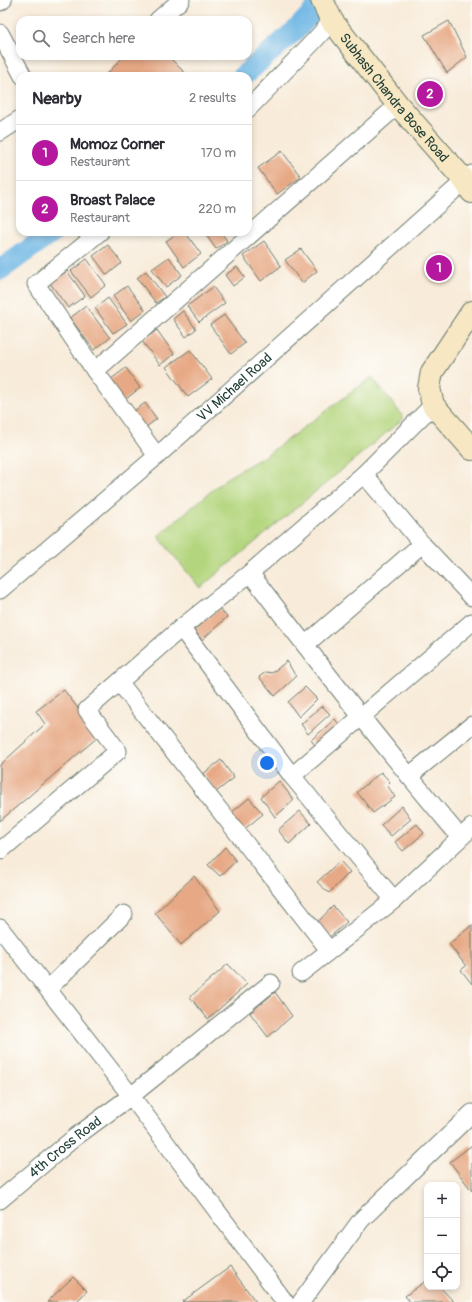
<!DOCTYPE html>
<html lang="en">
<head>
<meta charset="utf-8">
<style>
  body { margin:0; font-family:Pangolin,sans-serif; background:#f7f7f7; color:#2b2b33 }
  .controls { position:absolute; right:12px; bottom:12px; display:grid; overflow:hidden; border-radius:8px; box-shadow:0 2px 6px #0003 }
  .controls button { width:36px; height:36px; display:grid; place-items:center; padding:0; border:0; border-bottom:1px solid #e1e1e2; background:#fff; color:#2b2b33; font:20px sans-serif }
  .you { position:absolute; left:267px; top:763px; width:14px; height:14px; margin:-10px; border:3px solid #fff; border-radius:50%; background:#1a73e8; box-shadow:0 0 0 6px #1a73e833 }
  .badge { display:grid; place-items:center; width:26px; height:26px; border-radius:50%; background:#b5179e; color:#fff; font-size:13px; font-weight:700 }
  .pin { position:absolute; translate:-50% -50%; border:2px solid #fff; box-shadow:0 1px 4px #0006 }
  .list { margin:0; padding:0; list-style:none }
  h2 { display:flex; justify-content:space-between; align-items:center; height:52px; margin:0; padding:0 16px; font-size:17px }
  h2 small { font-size:13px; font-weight:400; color:#7c7c81 }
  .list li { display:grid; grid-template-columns:26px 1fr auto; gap:12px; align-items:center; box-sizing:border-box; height:56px; padding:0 16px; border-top:1px solid #e1e1e2 }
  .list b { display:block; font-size:15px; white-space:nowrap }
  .list p { margin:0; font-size:13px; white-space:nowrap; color:#7c7c81 }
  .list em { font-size:13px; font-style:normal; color:#7c7c81 }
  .icon { flex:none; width:22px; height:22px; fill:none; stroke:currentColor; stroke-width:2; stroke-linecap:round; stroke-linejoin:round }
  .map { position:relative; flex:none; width:472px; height:1302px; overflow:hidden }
  .search { position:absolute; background:#fff; box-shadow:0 2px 6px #0003; left:16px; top:16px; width:236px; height:44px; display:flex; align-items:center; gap:10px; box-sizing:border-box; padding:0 14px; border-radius:12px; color:#7c7c81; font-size:15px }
  .panel { position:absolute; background:#fff; box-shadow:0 2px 6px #0003; left:16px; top:72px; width:236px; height:164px; border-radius:12px }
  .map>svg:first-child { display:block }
  .green { fill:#b3d57d; stroke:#698958 }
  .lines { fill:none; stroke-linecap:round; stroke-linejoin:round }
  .canal { stroke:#6cb5e4; stroke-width:21 }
  .building { fill:#e7a985 }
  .minor-casing { stroke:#6b7a6e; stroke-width:19 }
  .secondary-casing { stroke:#6b7a6e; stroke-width:24 }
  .minor { stroke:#fff; stroke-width:17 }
  .secondary { stroke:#f7e8c3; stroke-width:22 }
  .labels { text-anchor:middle; stroke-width:4; stroke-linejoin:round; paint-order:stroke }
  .street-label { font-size:14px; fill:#1f3d34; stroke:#fdfcf7 }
</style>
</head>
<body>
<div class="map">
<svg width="472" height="1302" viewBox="0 0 472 1302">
  <rect width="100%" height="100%" fill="#fdfcf7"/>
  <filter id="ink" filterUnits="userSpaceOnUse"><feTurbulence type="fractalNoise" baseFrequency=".025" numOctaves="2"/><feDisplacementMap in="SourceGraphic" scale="8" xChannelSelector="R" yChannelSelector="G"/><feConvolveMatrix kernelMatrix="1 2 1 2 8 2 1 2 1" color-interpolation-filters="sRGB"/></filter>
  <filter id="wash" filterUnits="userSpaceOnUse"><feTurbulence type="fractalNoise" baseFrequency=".012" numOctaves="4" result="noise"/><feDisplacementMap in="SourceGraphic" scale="16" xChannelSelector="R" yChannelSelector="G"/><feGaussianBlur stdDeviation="0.9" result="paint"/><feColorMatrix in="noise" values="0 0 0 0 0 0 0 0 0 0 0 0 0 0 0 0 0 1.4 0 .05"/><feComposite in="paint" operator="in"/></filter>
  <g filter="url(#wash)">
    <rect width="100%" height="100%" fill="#f8ebd9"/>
    <path class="green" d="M372,377l32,41 -204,170 -42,-52 70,-59 37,-21z"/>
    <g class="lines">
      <path class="canal" d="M243,76l55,-48 26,-28
        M0,270l53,-38"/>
    </g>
    <g id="blocks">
      <path class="building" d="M449,21l18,36 -20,16 -23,-38z
        M124,56h44l20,20h-83z
        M282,151l19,26 -24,17 -19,-26z
        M179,232h6l16,22 -17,13 -18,-26z
        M204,232h17l6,9 -11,8z
        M264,241l17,25 -20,15 -18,-25z
        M108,245l14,18 -15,12 -14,-19z
        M301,249l16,22 -15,12 -17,-23z
        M169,257l13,18 -16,12 -14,-18z
        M87,259l19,26 -15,12 -20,-26z
        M237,267l8,10 -12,9 -8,-11z
        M67,271l18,25 -17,12 -18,-25z
        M146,271l19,26 -9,6 -19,-25z
        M127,286l18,24 -14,11 -18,-25z
        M213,287l12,16 -26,19 -12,-16z
        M108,298l19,26 -14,9 -18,-25z
        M86,306l24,32 -16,12 -24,-32z
        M183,311l13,18 -10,8 -13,-18z
        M224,315l21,28 -14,11 -21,-29z
        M157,330l17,24 -14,11 -18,-24z
        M190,350l22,29 -24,18 -22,-30z
        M126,368l14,20 -18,14 -15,-20z
        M145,403l12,16 -14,10 -12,-16z
        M219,608l8,9 -25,23 -8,-10z
        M287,661l9,16 -21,19 -16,-19 7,-5 6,1z
        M305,687l12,12 -18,18 -11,-15z
        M64,690l35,46 -99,85v-56l45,-41 -9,-13z
        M322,706l8,8 -22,20 -7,-10z
        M335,719l7,10 -24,20 -7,-9z
        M221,760l13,18 -18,14 -13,-18z
        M381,772l9,10 -3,3 8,12 -22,16 -16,-21z
        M279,781l15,19 -19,17 -14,-20z
        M249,798l14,16 -21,17 -13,-16z
        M402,806l9,13 -20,17 -10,-11z
        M300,811l11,13 -22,20 -11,-14z
        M417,824l7,9 -21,18 -8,-9z
        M225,847l11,14 -16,15 -12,-11z
        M340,861l10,11 -21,21 -12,-11z
        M194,876l26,35 -39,34 -26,-32z
        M333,906l14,16 -21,18 -12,-14z
        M472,925v59l-11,-14 5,-4 -17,-22z
        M228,964l19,20 -39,35 -18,-22z
        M275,992l17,24 -24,21 -18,-24z
        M472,1145v46l-22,-29z
        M230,1267l26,35h-74z
        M73,1277l14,14 -11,11h-29z
        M427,1280v7h13l14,15h-44l-5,-6z"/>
    </g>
  </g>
  <g filter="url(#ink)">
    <use href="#blocks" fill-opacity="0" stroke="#6b7a6e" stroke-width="1"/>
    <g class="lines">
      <defs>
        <g id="minor">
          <path d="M0,2l3,-2"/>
          <path d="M158,20l23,-20"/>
          <path d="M0,33l23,43"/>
          <path d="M248,109l65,-67 19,-21"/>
          <path d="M0,132l20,-13"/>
          <path d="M100,232l-64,52 59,87 62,85"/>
          <path d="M95,371l303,-266"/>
          <path d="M364,474l58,70 50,53"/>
          <path d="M250,573c68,90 137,178 210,264"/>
          <path id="s1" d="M0,590l157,-134 315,-282"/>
          <path d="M181,628l111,148 102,124"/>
          <path d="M305,645l117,-101"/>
          <path d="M120,683l209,267"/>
          <path d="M292,776l180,-154"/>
          <path d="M409,776l63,-51"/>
          <path d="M0,851l118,-100 -31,-41 94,-82 69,-55 114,-99 69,-69"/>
          <path d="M0,928l131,168 154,206"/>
          <path d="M301,973l93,-73 78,-73"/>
          <path d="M48,989l76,-75"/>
          <path id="s2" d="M0,1200l74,-62 57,-42 140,-113"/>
          <path d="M301,1302l60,-82 111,-107"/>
        </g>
        <g id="secondary">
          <path id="s3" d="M322,0l10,21 66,84 66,75 8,12"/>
          <path d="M472,312l-40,60 -3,16 4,17 39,44"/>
        </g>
      </defs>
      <use href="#minor" class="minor-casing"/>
      <use href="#secondary" class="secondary-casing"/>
      <use href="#minor" class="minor"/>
      <use href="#secondary" class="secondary"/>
    </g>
  </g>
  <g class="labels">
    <g class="street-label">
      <text dy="5" stroke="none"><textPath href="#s3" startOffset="122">Subhash Chandra Bose Road</textPath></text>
      <text dy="5" stroke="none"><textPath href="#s1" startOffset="310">VV Michael Road</textPath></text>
      <text dy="5" stroke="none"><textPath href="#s2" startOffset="84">4th Cross Road</textPath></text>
    </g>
  </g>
</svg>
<div class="controls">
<button>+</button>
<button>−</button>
<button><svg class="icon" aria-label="locate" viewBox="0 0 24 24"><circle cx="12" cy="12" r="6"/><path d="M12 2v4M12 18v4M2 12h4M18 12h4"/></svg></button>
</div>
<div class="you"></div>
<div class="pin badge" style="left:439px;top:268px">1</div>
<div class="pin badge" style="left:430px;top:94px">2</div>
<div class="search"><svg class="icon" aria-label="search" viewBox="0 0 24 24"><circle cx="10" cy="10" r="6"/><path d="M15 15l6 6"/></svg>Search here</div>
<section class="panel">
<h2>Nearby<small>2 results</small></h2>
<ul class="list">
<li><span class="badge">1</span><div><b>Momoz Corner</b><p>Restaurant</p></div><em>170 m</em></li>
<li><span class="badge">2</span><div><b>Broast Palace</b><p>Restaurant</p></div><em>220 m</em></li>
</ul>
</section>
</div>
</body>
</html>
